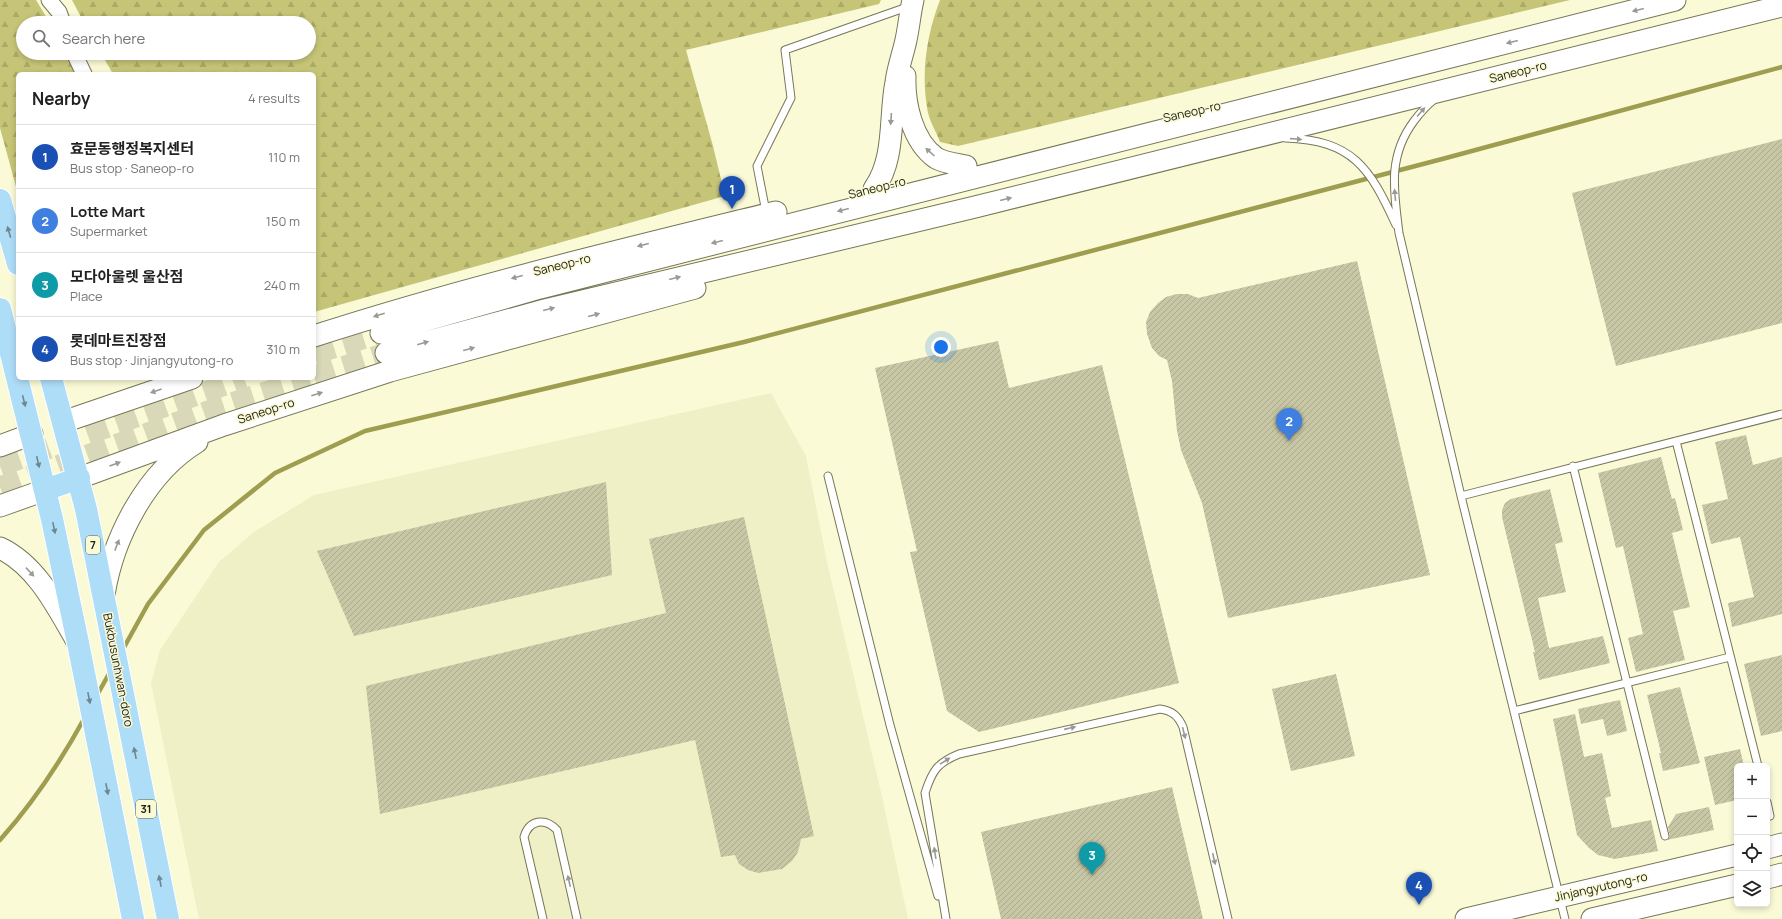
<!DOCTYPE html>
<html lang="en">
<head>
<meta charset="utf-8">
<style>
  body { margin:0; font-family:Manrope,"Noto Sans KR",sans-serif; background:#f2f2f2; color:#222 }
  .controls { position:absolute; right:12px; bottom:12px; display:grid; overflow:hidden; border-radius:6px; box-shadow:0 2px 6px #0003 }
  .controls button { width:36px; height:36px; display:grid; place-items:center; padding:0; border:0; border-bottom:1px solid #e0e0e0; background:#fff; color:#222; font:20px sans-serif }
  .you { position:absolute; left:941px; top:347px; width:14px; height:14px; margin:-10px; border:3px solid #fff; border-radius:50%; background:#1a73e8; box-shadow:0 0 0 6px #1a73e833 }
  .badge { display:grid; place-items:center; width:26px; height:26px; border-radius:50%; background:#111827; color:#fff; font-size:13px; font-weight:700 }
  .pin { position:absolute; translate:-50% -33px; filter:drop-shadow(0 1px 2px #0008) }
  .pin::after { content:''; position:absolute; top:21px; width:14px; height:12px; background:inherit; clip-path:polygon(0 0,100% 0,50% 100%) }
  .list { margin:0; padding:0; list-style:none }
  h2 { display:flex; justify-content:space-between; align-items:center; height:52px; margin:0; padding:0 16px; font-size:17px }
  h2 small { font-size:13px; font-weight:400; color:#767676 }
  .list li { display:grid; grid-template-columns:26px 1fr auto; gap:12px; align-items:center; box-sizing:border-box; height:64px; padding:0 16px; border-top:1px solid #e0e0e0 }
  .list b { display:block; font-size:15px; white-space:nowrap }
  .list p { margin:0; font-size:13px; white-space:nowrap; color:#767676 }
  .list em { font-size:13px; font-style:normal; color:#767676 }
  .icon { flex:none; width:22px; height:22px; fill:none; stroke:currentColor; stroke-width:2; stroke-linecap:round; stroke-linejoin:round }
  .map { position:relative; flex:none; width:1782px; height:919px; overflow:hidden }
  .search { position:absolute; background:#fff; box-shadow:0 2px 6px #0003; left:16px; top:16px; width:300px; height:44px; display:flex; align-items:center; gap:10px; box-sizing:border-box; padding:0 14px; border-radius:22px; color:#767676; font-size:15px }
  .panel { position:absolute; background:#fff; box-shadow:0 2px 6px #0003; left:16px; top:72px; width:300px; height:308px; border-radius:6px }
  .map>svg:first-child { display:block }
  .built { fill:#eff0c5 }
  .forest { fill:url(#forest-firs) }
  .lines { fill:none; stroke-linecap:round; stroke-linejoin:round }
  .stream { stroke:#9e9d50; stroke-width:4.5 }
  .building { fill:url(#building-hatch) }
  .secondary-tunnel { stroke:#d9d9b9; stroke-width:21; stroke-dasharray:21 10; stroke-linecap:butt }
  .lane-casing { stroke:#777758; stroke-width:9 }
  .street-casing { stroke:#777758; stroke-width:17 }
  .secondary-casing { stroke:#777758; stroke-width:23 }
  .primary-casing { stroke:#fff; stroke-width:24 }
  .lane { stroke:#fff; stroke-width:7 }
  .street { stroke:#fff; stroke-width:15 }
  .secondary { stroke:#fff; stroke-width:21 }
  .primary { stroke:#aeddf8; stroke-width:22 }
  .oneway { fill:#9a9a94 }
  .oneway2 { fill:#6d8790 }
  .labels { text-anchor:middle; stroke-width:3; stroke-linejoin:round; paint-order:stroke }
  .shield { fill:#fafad7; stroke:#60604c; stroke-width:1 }
  .shield-label { font-size:11px; font-weight:bold; fill:#1e1e11 }
  .street-label { font-size:12px; fill:#1e1e11; stroke:#fafad7 }
</style>
</head>
<body>
<div class="map">
<svg width="1782" height="919" viewBox="0 0 1782 919">
  <defs>
    <pattern id="forest-firs" width="22" height="20" patternUnits="userSpaceOnUse"><rect width="22" height="20" fill="#c6c577"/><path d="M5 1l3.5 6h-7zM16 11l3.5 6h-7z" fill="#aaa966"/></pattern>
    <pattern id="building-hatch" width="6" height="6" patternUnits="userSpaceOnUse"><rect width="6" height="6" fill="#c7c7a5"/><path d="M-1 1l2-2M0 6l6-6M5 7l2-2" fill="none" stroke="#aaaa8d"/></pattern>
  </defs>
  <rect width="100%" height="100%" fill="#fafad7"/>
  <path class="built" d="M771,393l35,63 21,106 56,239 25,118h-709l-48,-236 9,-33 59,-88 35,-30 60,-37z"/>
  <path class="forest" d="M0,0h36l14,23h-27v30h43l11,21h-59v120l-18,-66z
    M72,0h809l-2,4 -193,46 27,96 12,50 -411,116v-238h-201l-12,-21h208v-30h-225z
    M940,0h630l-612,146 -18,-4c-4,-11 -12,-23 -13,-35 -6,-36 0,-73 13,-107z"/>
  <g class="lines">
    <path class="stream" d="M122,651l26,-47 56,-74 71,-57 90,-42 379,-89 702,-184 336,-91
      M96,697l14,-25
      M0,840c33,-37 61,-79 85,-123"/>
  </g>
  <path class="building" d="M1782,139v184l-166,43 -44,-173z
    M1357,261l73,314 -202,43 -26,-115 -21,-53 -4,-19 -5,-50 -5,-21 -8,-4 -7,-8 -5,-14 -1,-12 4,-10 8,-9 8,-6 11,-3h11l10,4z
    M998,341l11,47 93,-23 77,318 -200,49 -32,-21 -37,-159 7,-1 -42,-183z
    M1746,435l7,30 29,-8v157l-50,13 -4,-24 26,-6 -14,-60 -29,7 -9,-39 26,-6 -13,-57z
    M1661,457l11,42 3,-1 8,32 -11,3 18,74 -17,4 12,49 -49,12 -8,-34 15,-4 -20,-88 -7,2 -18,-75z
    M606,482l6,93 -258,61 -37,-85z
    M1550,489l13,53 -8,2 11,48 -28,6 11,50 54,-12 7,27 -71,17 -6,-28h2l-33,-135v-7l3,-7 6,-4z
    M744,517l70,319 -13,3 -3,13 -6,9 -10,8 -24,4 -10,-3 -9,-6 -4,-9 -14,2 -26,-117 -315,74 -14,-128 300,-73 -17,-74z
    M1782,655v76l-21,5 -17,-72z
    M1336,674l19,82 -64,15 -19,-82z
    M1680,687l20,76 -37,8 -4,-18h2l-14,-58z
    M1620,700l7,31 -20,5 -4,-17 -22,5 -3,-15z
    M1575,714l9,43 18,-4 9,43 -6,2 7,30 39,-8 7,31 -43,8 -17,-4 -9,-7 -12,-13 -24,-116z
    M1740,749l4,17h-7v34l-22,5 -11,-48z
    M1172,787l31,132h-202l-20,-87z
    M1709,807l5,23 -47,10 3,-3 -2,-10 8,-13z"/>
  <g class="lines">
    <path class="secondary-tunnel" d="M314,354l67,-21
      M314,376l72,-23
      M0,466l244,-88
      M0,487l219,-80 90,-29"/>
    <defs>
      <path id="lane" d="M1435,99c-8,6 -15,14 -21,22 -27,36 -20,71 -15,112l62,263 104,423
        M1285,138c68,2 85,30 111,87
        M766,212l-9,-46 34,-68 -6,-48 125,-44
        M1676,441l82,325
        M1573,466l92,370
        M828,476l62,249 48,171
        M1461,496l321,-82
        M1514,711l216,-54
        M1767,802l3,14
        M543,919l-19,-82c5,-17 21,-20 33,-7l20,89
        M946,919l-21,-126c7,-22 12,-30 34,-39l201,-45c13,2 18,7 23,18l45,192"/>
      <path id="street" d="M49,0l10,12 4,11
        M74,53l10,21"/>
      <path id="secondary" d="M905,76c-1,27 7,65 31,82 9,5 20,6 30,8
        M874,189c22,-31 15,-72 22,-107 2,-15 7,-28 10,-42 3,-14 4,-27 7,-40
        M381,333l159,-45 1135,-288
        M314,336c152,-49 307,-86 462,-124
        M386,353l159,-43 430,-103 807,-201
        M63,422l129,-44
        M0,446l32,-12
        M79,478l145,-53 166,-54 305,-83
        M0,506l45,-16
        M0,548c36,17 56,57 75,90
        M104,595c9,-57 42,-122 93,-153
        M1767,848l15,-4
        M1767,878l15,-4
        M1466,919l271,-64
        M1592,919l145,-34"/>
      <path id="primary" d="M0,200l18,64
        M0,309l52,210 26,124 55,276
        M51,378l35,131 82,410
        M45,490l34,-12"/>
    </defs>
    <use href="#lane" class="lane-casing"/>
    <use href="#street" class="street-casing"/>
    <use href="#secondary" class="secondary-casing"/>
    <use href="#primary" class="primary-casing"/>
    <use href="#lane" class="lane"/>
    <use href="#street" class="street"/>
    <use href="#secondary" class="secondary"/>
    <use href="#primary" class="primary"/>
  </g>
  <defs><path id="oneway-solid" d="M-6-.8H1V-3.2L6.5 0L1 3.2V.8H-6Z"/></defs>
  <g class="oneway">
    <use href="#oneway-solid" transform="translate(1638 10) rotate(166)"/>
    <use href="#oneway-solid" transform="translate(1512 42) rotate(166)"/>
    <use href="#oneway-solid" transform="translate(1421 112) rotate(-49)"/>
    <use href="#oneway-solid" transform="translate(891 119) rotate(94)"/>
    <use href="#oneway-solid" transform="translate(1296 139) rotate(4)"/>
    <use href="#oneway-solid" transform="translate(930 152) rotate(-138)"/>
    <use href="#oneway-solid" transform="translate(1395 195) rotate(-95)"/>
    <use href="#oneway-solid" transform="translate(1006 199) rotate(-14)"/>
    <use href="#oneway-solid" transform="translate(843 210) rotate(166)"/>
    <use href="#oneway-solid" transform="translate(717 242) rotate(166)"/>
    <use href="#oneway-solid" transform="translate(643 245) rotate(166)"/>
    <use href="#oneway-solid" transform="translate(517 277) rotate(165)"/>
    <use href="#oneway-solid" transform="translate(675 278) rotate(-14)"/>
    <use href="#oneway-solid" transform="translate(549 309) rotate(-14)"/>
    <use href="#oneway-solid" transform="translate(379 315) rotate(163)"/>
    <use href="#oneway-solid" transform="translate(594 315) rotate(-15)"/>
    <use href="#oneway-solid" transform="translate(423 343) rotate(-16)"/>
    <use href="#oneway-solid" transform="translate(469 349) rotate(-15)"/>
    <use href="#oneway-solid" transform="translate(156 391) rotate(161)"/>
    <use href="#oneway-solid" transform="translate(317 394) rotate(-18)"/>
    <use href="#oneway-solid" transform="translate(115 464) rotate(-20)"/>
    <use href="#oneway-solid" transform="translate(117 545) rotate(-69)"/>
    <use href="#oneway-solid" transform="translate(30 572) rotate(47)"/>
    <use href="#oneway-solid" transform="translate(1070 728) rotate(-13)"/>
    <use href="#oneway-solid" transform="translate(1184 733) rotate(76)"/>
    <use href="#oneway-solid" transform="translate(945 761) rotate(-32)"/>
    <use href="#oneway-solid" transform="translate(935 853) rotate(-99)"/>
    <use href="#oneway-solid" transform="translate(1214 859) rotate(77)"/>
    <use href="#oneway-solid" transform="translate(569 881) rotate(-103)"/>
  </g>
  <g class="oneway2">
    <use href="#oneway-solid" transform="translate(9 232) rotate(-106)"/>
    <use href="#oneway-solid" transform="translate(24 401) rotate(76)"/>
    <use href="#oneway-solid" transform="translate(38 462) rotate(77)"/>
    <use href="#oneway-solid" transform="translate(54 528) rotate(78)"/>
    <use href="#oneway-solid" transform="translate(89 698) rotate(79)"/>
    <use href="#oneway-solid" transform="translate(135 753) rotate(-101)"/>
    <use href="#oneway-solid" transform="translate(107 789) rotate(79)"/>
    <use href="#oneway-solid" transform="translate(160 881) rotate(-101)"/>
  </g>
  <g class="labels">
    <g class="shield">
      <rect x="86" y="536" width="14" height="18" rx="3"/>
      <rect x="136" y="800" width="20" height="18" rx="3"/>
    </g>
    <g class="shield-label">
      <text x="93" y="549">7</text>
      <text x="146" y="813">31</text>
    </g>
    <g class="street-label">
      <text transform="translate(1518 72) rotate(-14)" y="4">Saneop-ro</text>
      <text transform="translate(1192 112) rotate(-13)" y="4">Saneop-ro</text>
      <text transform="translate(877 188) rotate(-14)" y="4">Saneop-ro</text>
      <text transform="translate(562 265) rotate(-14)" y="4">Saneop-ro</text>
      <text transform="translate(266 411) rotate(-18)" y="4">Saneop-ro</text>
      <text transform="translate(118 670) rotate(79)" y="4">Bukbusunhwan-doro</text>
      <text transform="translate(1601 887) rotate(-13)" y="4">Jinjangyutong-ro</text>
    </g>
  </g>
</svg>
<div class="controls">
<button>+</button>
<button>−</button>
<button><svg class="icon" aria-label="locate" viewBox="0 0 24 24"><circle cx="12" cy="12" r="6"/><path d="M12 2v4M12 18v4M2 12h4M18 12h4"/></svg></button>
<button><svg class="icon" aria-label="layers" viewBox="0 0 24 24"><path d="M12 4l9 5-9 5-9-5zM3 14l9 5 9-5"/></svg></button>
</div>
<div class="you"></div>
<div class="pin badge" style="left:732px;top:209px;background:#1a4fb4">1</div>
<div class="pin badge" style="left:1289px;top:441px;background:#3f7fe0">2</div>
<div class="pin badge" style="left:1092px;top:875px;background:#0f9aa8">3</div>
<div class="pin badge" style="left:1419px;top:905px;background:#1a4fb4">4</div>
<div class="search"><svg class="icon" aria-label="search" viewBox="0 0 24 24"><circle cx="10" cy="10" r="6"/><path d="M15 15l6 6"/></svg>Search here</div>
<section class="panel">
<h2>Nearby<small>4 results</small></h2>
<ul class="list">
<li><span class="badge" style="background:#1a4fb4">1</span><div><b>효문동행정복지센터</b><p>Bus stop · Saneop-ro</p></div><em>110 m</em></li>
<li><span class="badge" style="background:#3f7fe0">2</span><div><b>Lotte Mart</b><p>Supermarket</p></div><em>150 m</em></li>
<li><span class="badge" style="background:#0f9aa8">3</span><div><b>모다아울렛 울산점</b><p>Place</p></div><em>240 m</em></li>
<li><span class="badge" style="background:#1a4fb4">4</span><div><b>롯데마트진장점</b><p>Bus stop · Jinjangyutong-ro</p></div><em>310 m</em></li>
</ul>
</section>
</div>
</body>
</html>
